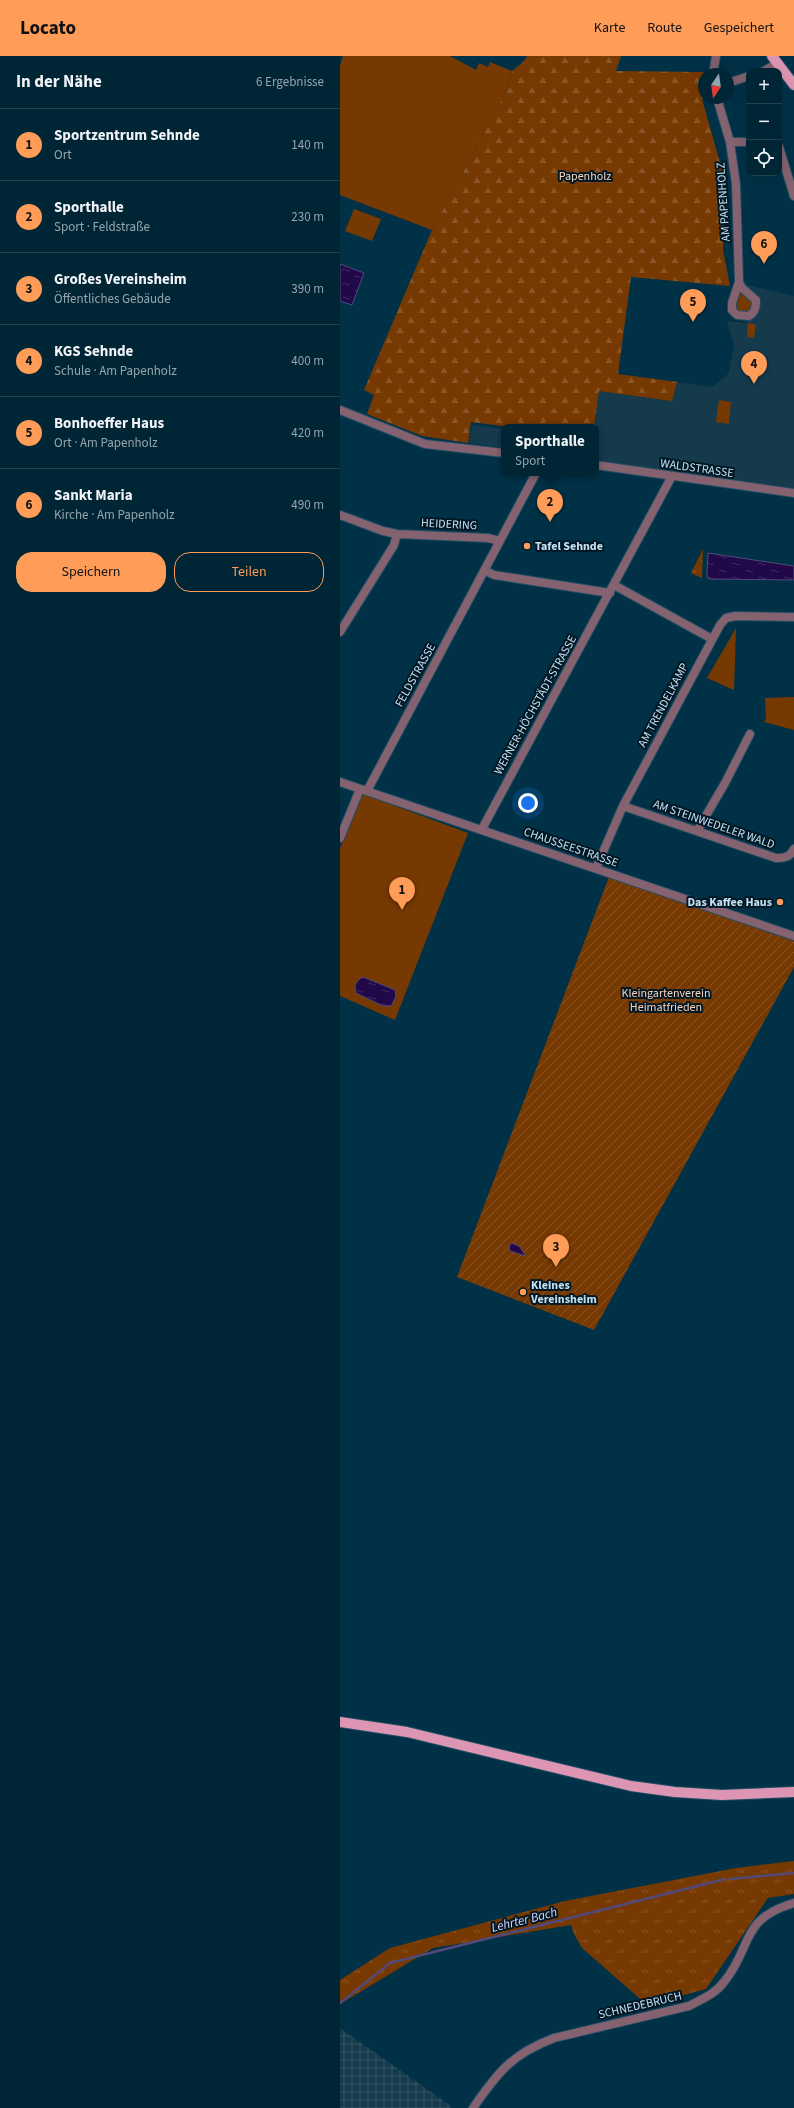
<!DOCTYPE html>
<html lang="de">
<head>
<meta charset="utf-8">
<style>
  body { margin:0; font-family:"Source Sans 3",sans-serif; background:#0e3141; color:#f1f3f6 }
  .controls { position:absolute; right:12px; top:12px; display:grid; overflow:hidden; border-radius:8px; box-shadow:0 4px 16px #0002 }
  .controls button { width:36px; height:36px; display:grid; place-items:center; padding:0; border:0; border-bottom:1px solid #224250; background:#002535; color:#f1f3f6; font:20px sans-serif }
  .compass { position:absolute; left:358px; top:12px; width:36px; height:36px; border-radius:50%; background:#002535; box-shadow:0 4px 16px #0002; rotate:193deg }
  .you { position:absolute; left:188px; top:747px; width:14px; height:14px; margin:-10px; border:3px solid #fff; border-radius:50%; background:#1a73e8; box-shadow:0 0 0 6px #1a73e833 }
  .badge { display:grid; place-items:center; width:26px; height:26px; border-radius:50%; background:#fe9c58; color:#111; font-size:13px; font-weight:700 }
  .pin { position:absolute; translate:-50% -33px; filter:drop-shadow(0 1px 2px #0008) }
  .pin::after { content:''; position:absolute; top:21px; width:14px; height:12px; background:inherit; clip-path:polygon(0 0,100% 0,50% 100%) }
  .popup { position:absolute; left:161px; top:368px; width:98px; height:52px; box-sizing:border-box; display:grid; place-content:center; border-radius:8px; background:#002535; filter:drop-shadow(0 1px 3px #0005); font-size:13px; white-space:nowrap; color:#95a5ad }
  .popup b { font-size:15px; color:#f1f3f6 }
  .popup::after { content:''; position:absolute; left:50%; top:100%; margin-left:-8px; border:8px solid transparent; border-top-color:#002535 }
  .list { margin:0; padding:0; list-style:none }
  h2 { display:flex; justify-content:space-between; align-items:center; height:52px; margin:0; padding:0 16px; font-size:17px }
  h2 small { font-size:13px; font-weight:400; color:#95a5ad }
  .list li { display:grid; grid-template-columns:26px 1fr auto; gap:12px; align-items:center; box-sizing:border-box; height:72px; padding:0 16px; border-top:1px solid #224250 }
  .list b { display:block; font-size:15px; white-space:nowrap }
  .list p { margin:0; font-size:13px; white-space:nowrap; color:#95a5ad }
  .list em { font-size:13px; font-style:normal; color:#95a5ad }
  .actions { display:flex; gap:8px; padding:12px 16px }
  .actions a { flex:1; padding:9px 0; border:1px solid #fe9c58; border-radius:16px; text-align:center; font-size:14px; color:#fe9c58 }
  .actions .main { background:#fe9c58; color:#111 }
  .icon { flex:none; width:22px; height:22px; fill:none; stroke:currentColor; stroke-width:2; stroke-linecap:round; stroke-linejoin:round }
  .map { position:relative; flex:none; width:454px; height:2052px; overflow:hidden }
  header { display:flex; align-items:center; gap:24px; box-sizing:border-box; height:56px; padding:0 20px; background:#fe9c58; color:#111 }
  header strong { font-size:19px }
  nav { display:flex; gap:22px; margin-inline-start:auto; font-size:14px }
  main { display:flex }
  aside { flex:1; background:#002535 }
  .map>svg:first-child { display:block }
  .built { fill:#153a4c }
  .industrial { fill:url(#industrial-grid) }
  .grass { fill:url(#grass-tufts) }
  .forest { fill:url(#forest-firs) }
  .park { fill:#773902 }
  .garden { fill:url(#garden-furrows) }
  .water { fill:url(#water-ripples); stroke:#52497b }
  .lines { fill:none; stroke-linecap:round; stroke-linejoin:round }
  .stream { stroke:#52497b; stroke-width:2.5 }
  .minor-casing { stroke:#1f4d62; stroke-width:10 }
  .primary-casing { stroke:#1f4d62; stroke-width:12 }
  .minor { stroke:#856270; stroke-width:8 }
  .primary { stroke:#dc96b3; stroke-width:10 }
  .poi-dot { fill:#fe9c58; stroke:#011824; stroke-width:1.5 }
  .labels { text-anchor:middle; stroke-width:4; stroke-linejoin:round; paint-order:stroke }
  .park-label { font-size:12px; fill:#f9d2ba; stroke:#011824 }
  .street-label { font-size:12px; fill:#c4e1f2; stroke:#011824 }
  .poi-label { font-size:12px; font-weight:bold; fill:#c4e1f2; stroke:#011824; text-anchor:start }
  .water-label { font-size:13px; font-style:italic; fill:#ddd6fe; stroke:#011824 }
</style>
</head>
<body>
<header>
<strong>Locato</strong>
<nav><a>Karte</a><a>Route</a><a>Gespeichert</a></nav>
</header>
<main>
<aside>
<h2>In der Nähe<small>6 Ergebnisse</small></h2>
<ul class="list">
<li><span class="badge">1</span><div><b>Sportzentrum Sehnde</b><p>Ort</p></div><em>140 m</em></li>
<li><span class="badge">2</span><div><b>Sporthalle</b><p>Sport · Feldstraße</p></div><em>230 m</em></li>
<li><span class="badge">3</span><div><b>Großes Vereinsheim</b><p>Öffentliches Gebäude</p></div><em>390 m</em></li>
<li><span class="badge">4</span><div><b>KGS Sehnde</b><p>Schule · Am Papenholz</p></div><em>400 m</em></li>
<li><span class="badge">5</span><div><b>Bonhoeffer Haus</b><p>Ort · Am Papenholz</p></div><em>420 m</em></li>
<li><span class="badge">6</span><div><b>Sankt Maria</b><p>Kirche · Am Papenholz</p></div><em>490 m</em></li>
</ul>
<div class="actions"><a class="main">Speichern</a><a>Teilen</a></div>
</aside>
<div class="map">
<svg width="454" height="2052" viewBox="0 0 454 2052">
  <defs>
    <pattern id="industrial-grid" width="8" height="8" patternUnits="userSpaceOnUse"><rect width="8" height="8" fill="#153a4c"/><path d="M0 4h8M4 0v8" fill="none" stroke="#355666"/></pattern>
    <pattern id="grass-tufts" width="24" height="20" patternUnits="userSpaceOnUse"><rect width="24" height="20" fill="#773902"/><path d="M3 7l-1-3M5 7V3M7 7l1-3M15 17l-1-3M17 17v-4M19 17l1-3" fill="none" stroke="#895527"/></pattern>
    <pattern id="forest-firs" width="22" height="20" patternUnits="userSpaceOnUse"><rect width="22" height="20" fill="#773902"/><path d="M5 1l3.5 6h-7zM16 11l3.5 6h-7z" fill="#895527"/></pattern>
    <pattern id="garden-furrows" width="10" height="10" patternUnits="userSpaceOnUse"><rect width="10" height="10" fill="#773902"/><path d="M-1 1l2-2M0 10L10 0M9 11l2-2" fill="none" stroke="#895527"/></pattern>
    <pattern id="water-ripples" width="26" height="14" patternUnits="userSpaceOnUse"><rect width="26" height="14" fill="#210848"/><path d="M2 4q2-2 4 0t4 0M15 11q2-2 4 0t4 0" fill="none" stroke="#402c63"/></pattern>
  </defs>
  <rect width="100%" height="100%" fill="#003147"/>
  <path class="built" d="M403,228l51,12v193l-198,-28v-34h-2l5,-36 73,10 5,-19 35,5 17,-14 5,-29 -7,-23 20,2z
    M133,369l31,4v19l-36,-5z"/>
  <path class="industrial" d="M0,1972l111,78 -1,2h-110z"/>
  <path class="grass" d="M401,234l13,11 -4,12 -9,1 -5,-5v-11z
    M408,267l8,2 -2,13 -7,-1z
    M363,493l-1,29 -11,-5z
    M454,1805v33l-26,4 -62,91 -59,16 -65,-57 -8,-14 -3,-9 -138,23 -93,56v-24l50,-32 175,-47 171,-33z"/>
  <path class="forest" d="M187,0h94l-5,15 89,1 -1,26 -2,1 24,85 -3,66 7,36 -99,-9 -13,97 59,8 -5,19 -73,-10 -5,36h-84l-39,-5 -3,21 -46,-7 -55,-22 7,-19 -10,-5 68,-160 73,-137 7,-22 12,-10z"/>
  <path class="park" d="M3,0h107l26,14 3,-7 9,4 2,-5 22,9 -7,22 -73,137 -92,-35v-129z
    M14,153l27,10 -9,22 -27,-10z
    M379,344l12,2 -2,22 -13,-2z
    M396,572l-2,62 -27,-12z
    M454,641v33l-30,-8 2,-4 -1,-20z
    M23,738l105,39 -73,187 -55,-24v-148z"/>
  <path class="garden" d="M269,821l185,63v27l-200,363 -137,-53z"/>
  <path class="water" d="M0,208l24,9 -12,32 -12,-4z
    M368,497l86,13v14l-85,-1 -2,-3z
    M23,921l32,13 1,7 -5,9h-8l-27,-13c-3,-7 1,-13 7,-16z
    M171,1187l8,3 7,10 -16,-5 -1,-3z"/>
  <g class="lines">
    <path class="stream" d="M390,1823l64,-6
      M0,1947l50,-40 335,-84"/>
    <defs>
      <path id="minor" d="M424,15l14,-8
        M373,18l3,-18
        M388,27l21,-7
        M377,42l13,44 6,42 3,98 -7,21v7l5,5 12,1c6,-4 7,-8 7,-16l-14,-12 -3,-6
        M390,86h19
        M439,91l15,49
        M0,354l85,34 79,9
        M256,409l198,28
        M0,459l43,16 14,3 91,4 12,3
        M146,515l8,4 116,18
        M274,529l98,54
        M0,576l54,-87 3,-11
        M0,726l454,154
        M27,735l169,-318
        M283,750l153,52c9,0 14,-1 18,-9
        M142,773l190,-353
        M357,775l28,-48 25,-49
        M0,782l20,-49
        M256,812l27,-62 97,-181 6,-7 9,-2 59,1
        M133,2052c25,-36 39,-54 81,-70l135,-32c13,-7 26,-12 35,-24 29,-35 15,-63 70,-79"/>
      <path id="primary" d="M432,0l22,29
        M0,1666l67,10 224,54 44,6 47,3 72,-3"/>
    </defs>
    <use href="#minor" class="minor-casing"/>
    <use href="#primary" class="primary-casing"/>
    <use href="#minor" class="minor"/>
    <use href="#primary" class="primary"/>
  </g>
  <g class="poi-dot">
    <circle cx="187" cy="490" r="4"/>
    <circle cx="440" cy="846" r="4"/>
    <circle cx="183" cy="1236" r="4"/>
  </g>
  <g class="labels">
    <g class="park-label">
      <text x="245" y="124">Papenholz</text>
      <text x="326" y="941">Kleingartenverein<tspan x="326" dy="14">Heimatfrieden</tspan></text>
    </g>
    <g class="street-label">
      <text transform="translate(383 146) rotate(-94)" y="4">AM PAPENHOLZ</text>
      <text transform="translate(357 412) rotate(8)" y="4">WALDSTRASSE</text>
      <text transform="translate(109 468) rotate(3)" y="4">HEIDERING</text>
      <text transform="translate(75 619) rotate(-61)" y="4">FELDSTRASSE</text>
      <text transform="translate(195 649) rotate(-61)" y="4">WERNER-HÖCHSTÄDT-STRASSE</text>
      <text transform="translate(323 649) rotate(-62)" y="4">AM TRENDELKAMP</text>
      <text transform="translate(374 768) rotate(19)" y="4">AM STEINWEDELER WALD</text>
      <text transform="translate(231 791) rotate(19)" y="4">CHAUSSEESTRASSE</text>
      <text transform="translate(300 1949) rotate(-13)" y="4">SCHNEDEBRUCH</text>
    </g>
    <g class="poi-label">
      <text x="195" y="494">Tafel Sehnde</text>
      <text x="432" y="850" text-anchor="end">Das Kaffee Haus</text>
      <text x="191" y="1233">Kleines<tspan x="191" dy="14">Vereinsheim</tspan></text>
    </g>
    <g class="water-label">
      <text transform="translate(184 1863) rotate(-14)" y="5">Lehrter Bach</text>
    </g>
  </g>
</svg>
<div class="controls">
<button>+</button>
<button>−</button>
<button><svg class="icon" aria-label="locate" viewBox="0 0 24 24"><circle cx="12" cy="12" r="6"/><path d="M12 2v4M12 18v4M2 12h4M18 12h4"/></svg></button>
</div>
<svg class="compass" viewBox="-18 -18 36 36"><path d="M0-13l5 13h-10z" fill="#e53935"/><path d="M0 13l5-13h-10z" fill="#95a5ad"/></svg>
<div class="you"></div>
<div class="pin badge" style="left:62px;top:854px">1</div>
<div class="pin badge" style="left:210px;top:466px">2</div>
<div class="popup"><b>Sporthalle</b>Sport</div>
<div class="pin badge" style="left:216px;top:1211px">3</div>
<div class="pin badge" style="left:414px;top:328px">4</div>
<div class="pin badge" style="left:353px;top:266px">5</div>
<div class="pin badge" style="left:424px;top:208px">6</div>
</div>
</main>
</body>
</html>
